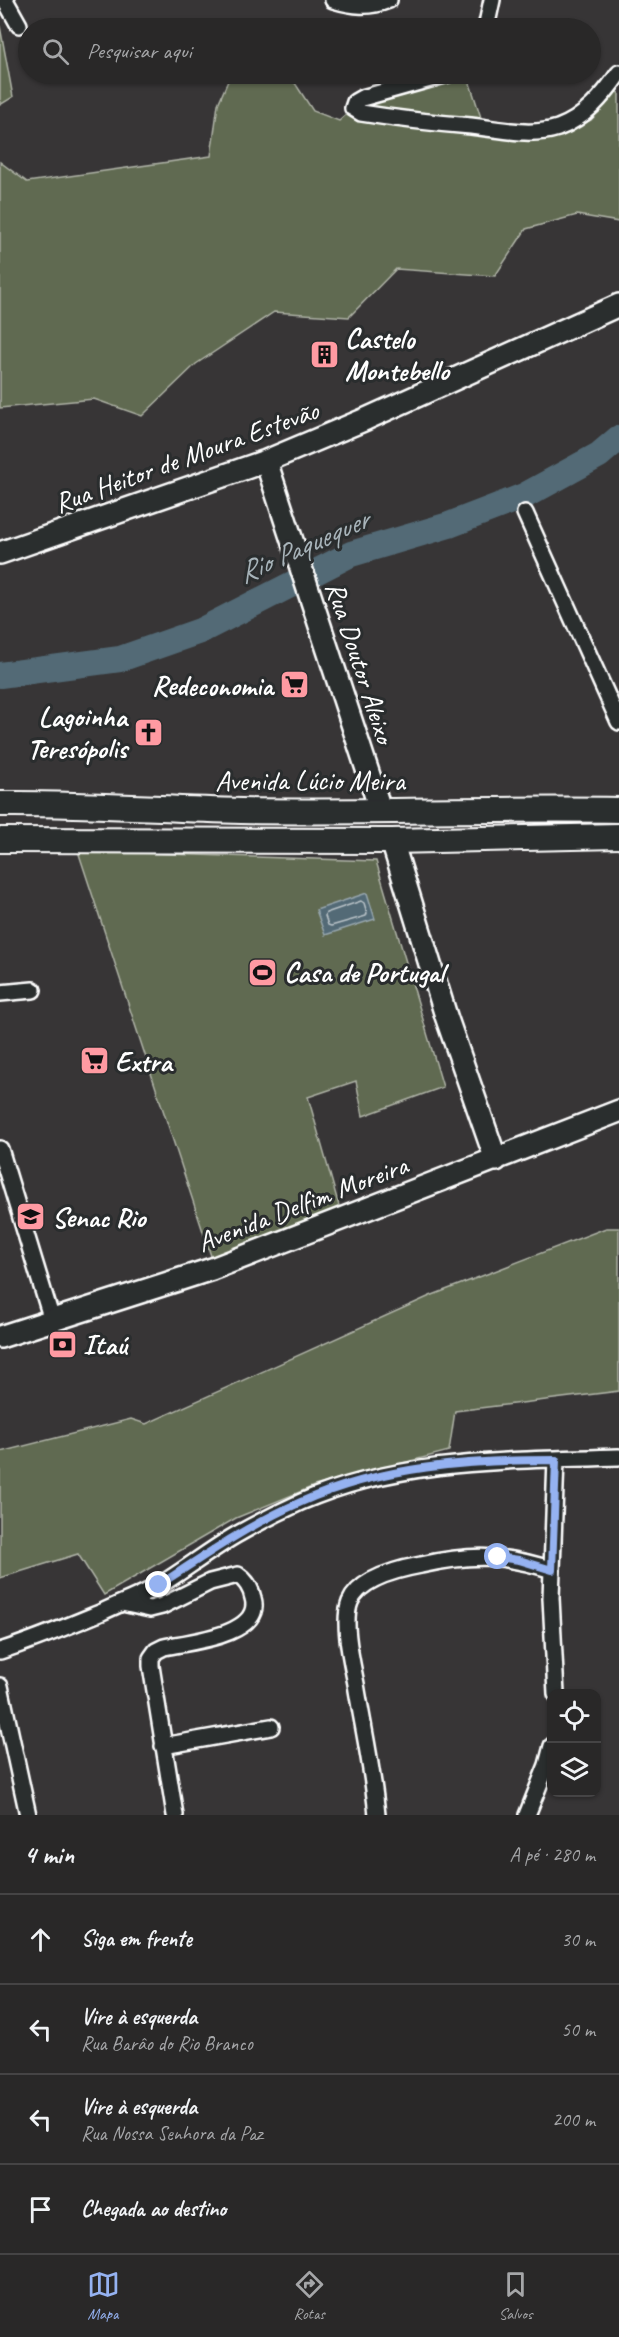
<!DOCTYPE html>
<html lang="pt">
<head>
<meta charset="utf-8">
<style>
  body { margin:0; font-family:Caveat,sans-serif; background:#313030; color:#f1f3f6 }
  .controls { position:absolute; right:18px; bottom:18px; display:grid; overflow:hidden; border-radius:12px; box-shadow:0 2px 4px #0004 }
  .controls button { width:54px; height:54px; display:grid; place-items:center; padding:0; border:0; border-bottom:2px solid #454445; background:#292828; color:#f1f3f6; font:30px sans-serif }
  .stop { position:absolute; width:18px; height:18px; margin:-14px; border:4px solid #95b2f1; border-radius:50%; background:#fff }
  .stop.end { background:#95b2f1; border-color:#fff; box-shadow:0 2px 6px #0008 }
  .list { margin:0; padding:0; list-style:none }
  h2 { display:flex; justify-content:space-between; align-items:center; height:78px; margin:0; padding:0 24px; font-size:26px }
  h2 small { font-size:20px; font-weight:400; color:#a5a6a8 }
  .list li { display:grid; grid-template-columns:39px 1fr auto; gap:18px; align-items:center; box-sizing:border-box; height:90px; padding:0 24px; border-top:2px solid #454445 }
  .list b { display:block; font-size:22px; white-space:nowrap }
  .list p { margin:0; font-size:20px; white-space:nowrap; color:#a5a6a8 }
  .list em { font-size:20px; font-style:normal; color:#a5a6a8 }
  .icon { flex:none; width:33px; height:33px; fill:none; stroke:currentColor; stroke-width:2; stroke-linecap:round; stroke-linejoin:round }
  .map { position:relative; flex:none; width:619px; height:1815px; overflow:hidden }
  .search { position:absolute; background:#292828; box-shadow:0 2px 4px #0004; left:18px; right:18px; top:18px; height:66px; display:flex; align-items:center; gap:15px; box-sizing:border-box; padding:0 21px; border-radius:33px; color:#a5a6a8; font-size:22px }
  .sheet { height:438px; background:#292828 }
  nav { display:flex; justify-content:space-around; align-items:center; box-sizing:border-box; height:84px; border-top:2px solid #454445; background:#292828; font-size:16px; color:#a5a6a8 }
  nav a { display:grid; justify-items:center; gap:3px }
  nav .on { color:#95b2f1 }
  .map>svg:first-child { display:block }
  .green { fill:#606a51; stroke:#b0b4a8; stroke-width:1.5 }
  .water { fill:#526a76; stroke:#97a6ad; stroke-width:1.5 }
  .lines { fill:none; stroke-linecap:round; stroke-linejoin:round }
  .shore { stroke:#bac3c8; stroke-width:1.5 }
  .river { stroke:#526a76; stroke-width:26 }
  .street-casing { stroke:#fff; stroke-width:20 }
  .secondary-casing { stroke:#fff; stroke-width:26 }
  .primary-casing { stroke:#fff; stroke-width:28 }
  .street { stroke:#2a2d2e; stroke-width:15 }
  .secondary { stroke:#2a2d2e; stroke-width:21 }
  .primary { stroke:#2a2d2e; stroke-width:24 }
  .route { stroke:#95b2f1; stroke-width:8 }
  .labels { text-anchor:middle; stroke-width:6; stroke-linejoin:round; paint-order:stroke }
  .poi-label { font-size:28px; font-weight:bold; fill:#fff; stroke:#2a2d2e; text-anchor:start }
  .street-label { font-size:28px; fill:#fff; stroke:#2a2d2e }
  .water-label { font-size:30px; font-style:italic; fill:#a8b4ba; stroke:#2a2d2e }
</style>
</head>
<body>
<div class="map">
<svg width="619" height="1815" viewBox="0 0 619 1815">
  <rect width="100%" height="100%" fill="#373536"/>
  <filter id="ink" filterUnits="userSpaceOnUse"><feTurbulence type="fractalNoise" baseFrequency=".0167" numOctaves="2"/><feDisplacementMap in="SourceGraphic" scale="12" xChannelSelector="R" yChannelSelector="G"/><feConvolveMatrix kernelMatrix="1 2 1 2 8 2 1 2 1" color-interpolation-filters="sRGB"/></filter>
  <g filter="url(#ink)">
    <path class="green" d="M0,26l13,71 -13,8z
      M231,74h47l13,3 22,34 26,10 29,-25 90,-22h9l17,53 92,-1 15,-6 25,-28 3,1v129l-42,-7 -51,14 -31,47 -99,-7 -47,48 -75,-5 -78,52 -54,52 -48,-17 -94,9v-246l27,20 184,-26 7,-52z
      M78,851l298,10 67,226 -80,29 -7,-35 -48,16 33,116 -128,49z
      M606,1228h13v163l-164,20 -6,40 -135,35 -78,32 -132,77 -26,-41 -78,24v-126l131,-33 15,5 284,-128z"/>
    <path class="water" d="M367,893l8,26 -50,16 -9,-25z"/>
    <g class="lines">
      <path class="shore" d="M361,901l3,2 3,10 -1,3 -35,10 -3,-1 -3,-9 1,-3z"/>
      <path class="river" d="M0,675l120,-16 80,-28 151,-77 98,-29 75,-29 75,-41 20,-17"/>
      <defs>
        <path id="street" d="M5,0l14,25
          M333,0c20,6 36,8 56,0
          M486,28l6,-28
          M448,74l-86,24 -7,4 -2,6 8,5c37,6 73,10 110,13 29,3 59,11 87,2 27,-10 45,-32 61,-55
          M525,513l94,209
          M0,993l33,-3
          M0,1149l52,171
          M122,1603l28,6 12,-3 48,-24 28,-7c9,6 13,13 15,23 11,37 -64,44 -89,49l-8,4 -5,7v8l24,149
          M0,1651c35,-11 68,-25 102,-39 19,-9 40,-17 58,-27 26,-16 50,-35 76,-50 21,-12 43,-23 65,-33 101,-44 210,-41 318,-45
          M0,1686l28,129
          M556,1694l-5,-96 5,-139
          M163,1746l108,-19
          M377,1815c-4,-44 -14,-88 -21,-131 -4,-21 -14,-62 -6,-82 10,-24 49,-33 71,-37 49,-11 83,-11 131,5
          M527,1815l20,-50 5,-19"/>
        <path id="secondary" d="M266,461l115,351
          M0,553l266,-92 100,-42 253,-114
          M392,841l54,175 50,144
          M0,1337l212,-68 407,-158"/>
        <path id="primary" d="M0,804c80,-1 161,5 241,7 126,2 252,-3 378,-1
          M0,840l392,1 227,-5"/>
      </defs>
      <use href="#street" class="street-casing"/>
      <use href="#secondary" class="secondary-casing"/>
      <use href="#primary" class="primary-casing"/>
      <use href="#street" class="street"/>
      <use href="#secondary" class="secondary"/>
      <use href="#primary" class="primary"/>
    </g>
  </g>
  <g class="lines" filter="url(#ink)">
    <path class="route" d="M159,1585c46,-30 91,-61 142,-83 80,-36 169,-42 255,-42l-4,110 -33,-10 -21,-3"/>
  </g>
  <defs>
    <symbol id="building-square" viewBox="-11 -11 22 22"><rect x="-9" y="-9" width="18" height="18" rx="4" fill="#ff9aa2" stroke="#2a2d2e"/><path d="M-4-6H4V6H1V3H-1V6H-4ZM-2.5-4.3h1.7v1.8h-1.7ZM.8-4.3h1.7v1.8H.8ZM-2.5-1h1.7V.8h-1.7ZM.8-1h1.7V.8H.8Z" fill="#111"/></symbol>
    <symbol id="supermarket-square" viewBox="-11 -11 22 22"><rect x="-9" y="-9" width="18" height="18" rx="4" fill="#ff9aa2" stroke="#2a2d2e"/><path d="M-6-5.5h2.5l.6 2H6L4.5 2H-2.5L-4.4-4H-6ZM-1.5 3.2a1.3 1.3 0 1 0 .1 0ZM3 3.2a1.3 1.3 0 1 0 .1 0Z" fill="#111"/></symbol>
    <symbol id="church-square" viewBox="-11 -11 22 22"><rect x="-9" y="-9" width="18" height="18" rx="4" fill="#ff9aa2" stroke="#2a2d2e"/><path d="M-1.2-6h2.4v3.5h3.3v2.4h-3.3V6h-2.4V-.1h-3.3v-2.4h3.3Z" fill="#111"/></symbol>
    <symbol id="stadium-square" viewBox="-11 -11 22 22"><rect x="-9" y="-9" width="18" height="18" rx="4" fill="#ff9aa2" stroke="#2a2d2e"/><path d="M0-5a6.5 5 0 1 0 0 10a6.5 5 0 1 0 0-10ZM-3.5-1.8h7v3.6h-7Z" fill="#111"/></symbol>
    <symbol id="university-square" viewBox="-11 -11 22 22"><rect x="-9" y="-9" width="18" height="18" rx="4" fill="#ff9aa2" stroke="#2a2d2e"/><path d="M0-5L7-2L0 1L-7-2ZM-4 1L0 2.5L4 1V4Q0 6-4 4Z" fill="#111"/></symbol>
    <symbol id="bank-square" viewBox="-11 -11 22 22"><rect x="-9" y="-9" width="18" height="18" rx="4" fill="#ff9aa2" stroke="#2a2d2e"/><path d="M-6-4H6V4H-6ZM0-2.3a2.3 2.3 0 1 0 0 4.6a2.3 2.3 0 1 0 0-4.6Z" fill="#111"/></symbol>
  </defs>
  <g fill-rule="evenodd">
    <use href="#building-square" x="308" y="338" width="33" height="33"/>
    <use href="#supermarket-square" x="278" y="668" width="33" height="33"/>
    <use href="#church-square" x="132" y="716" width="33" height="33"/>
    <use href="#stadium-square" x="246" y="956" width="33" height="33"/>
    <use href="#supermarket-square" x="78" y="1044" width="33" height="33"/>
    <use href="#university-square" x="14" y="1200" width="33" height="33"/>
    <use href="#bank-square" x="46" y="1328" width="33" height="33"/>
  </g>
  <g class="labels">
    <g class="poi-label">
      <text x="345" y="348">Castelo<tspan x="345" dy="32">Montebello</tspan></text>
      <text x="273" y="695" text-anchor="end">Redeconomia</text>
      <text x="127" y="726" text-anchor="end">Lagoinha<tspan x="127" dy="32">Teresópolis</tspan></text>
      <text x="284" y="982">Casa de Portugal</text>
      <text x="115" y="1071">Extra</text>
      <text x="52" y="1227">Senac Rio</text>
      <text x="83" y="1354">Itaú</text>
    </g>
    <g class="street-label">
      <text transform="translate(186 456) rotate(-20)" y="10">Rua Heitor de Moura Estevão</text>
      <text transform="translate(361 662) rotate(72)" y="10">Rua Doutor Aleixo</text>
      <text x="310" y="790">Avenida Lúcio Meira</text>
      <text transform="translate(302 1203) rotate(-21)" y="10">Avenida Delfim Moreira</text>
    </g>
    <g class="water-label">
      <text transform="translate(303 546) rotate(-24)" y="10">Rio Paquequer</text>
    </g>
  </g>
</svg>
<div class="controls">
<button><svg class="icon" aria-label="locate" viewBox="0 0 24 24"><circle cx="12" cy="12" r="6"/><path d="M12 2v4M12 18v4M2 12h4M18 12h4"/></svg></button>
<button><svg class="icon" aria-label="layers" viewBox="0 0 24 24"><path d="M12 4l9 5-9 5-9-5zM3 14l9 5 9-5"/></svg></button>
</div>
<div class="stop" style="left:498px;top:1557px"></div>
<div class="stop end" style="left:159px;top:1585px"></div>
<div class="search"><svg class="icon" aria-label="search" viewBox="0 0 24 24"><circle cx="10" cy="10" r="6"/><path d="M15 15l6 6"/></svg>Pesquisar aqui</div>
</div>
<section class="sheet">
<h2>4 min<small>A pé · 280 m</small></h2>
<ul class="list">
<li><svg class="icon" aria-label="ahead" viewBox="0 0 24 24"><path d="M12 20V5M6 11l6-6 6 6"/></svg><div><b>Siga em frente</b></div><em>30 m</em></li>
<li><svg class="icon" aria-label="left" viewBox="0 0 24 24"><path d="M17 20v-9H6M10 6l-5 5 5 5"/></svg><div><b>Vire à esquerda</b><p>Rua Barâo do Rio Branco</p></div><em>50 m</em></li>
<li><svg class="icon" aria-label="left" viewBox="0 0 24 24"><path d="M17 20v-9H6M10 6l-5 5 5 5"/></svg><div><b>Vire à esquerda</b><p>Rua Nossa Senhora da Paz</p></div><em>200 m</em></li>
<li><svg class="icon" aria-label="arrive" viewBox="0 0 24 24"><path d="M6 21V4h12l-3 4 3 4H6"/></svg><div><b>Chegada ao destino</b></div></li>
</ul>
</section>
<nav>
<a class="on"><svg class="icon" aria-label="map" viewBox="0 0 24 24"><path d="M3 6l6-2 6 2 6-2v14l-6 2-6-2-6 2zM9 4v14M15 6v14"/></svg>Mapa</a>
<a><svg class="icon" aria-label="directions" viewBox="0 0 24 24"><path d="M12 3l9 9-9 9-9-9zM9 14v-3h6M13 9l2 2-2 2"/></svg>Rotas</a>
<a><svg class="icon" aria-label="saved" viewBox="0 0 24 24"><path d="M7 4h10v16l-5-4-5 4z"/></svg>Salvos</a>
</nav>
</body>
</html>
